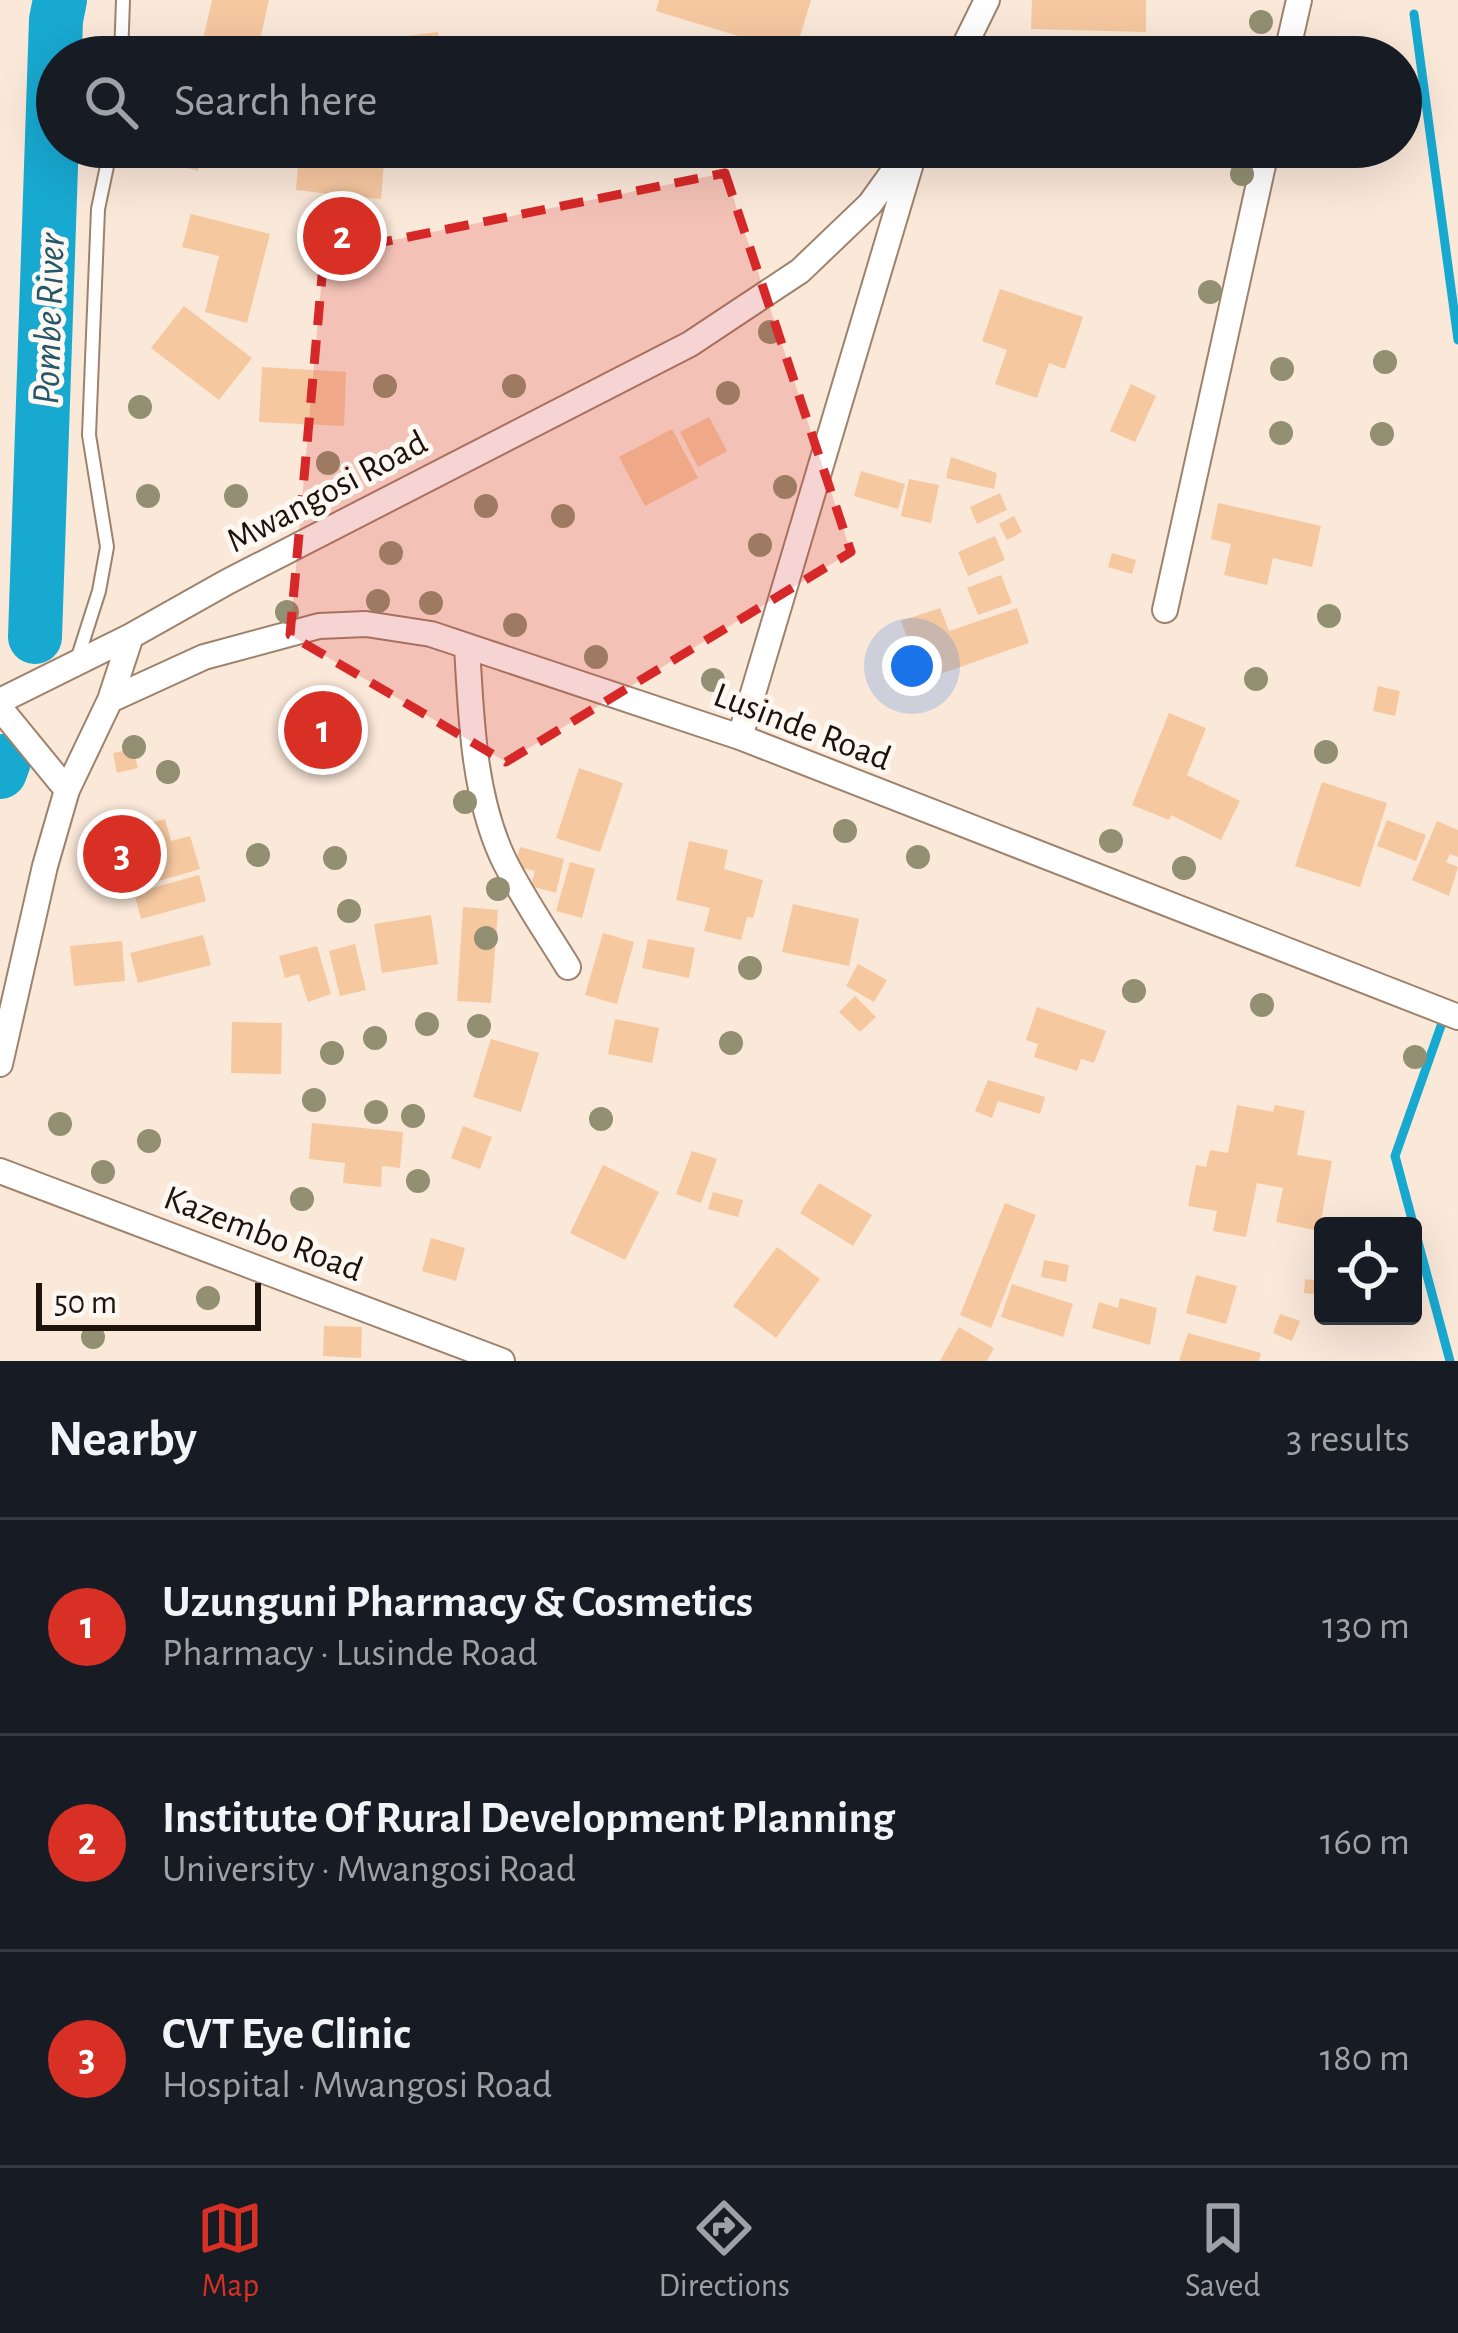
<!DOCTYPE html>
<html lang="en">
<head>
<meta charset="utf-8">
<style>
  body { margin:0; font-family:"Alegreya Sans",sans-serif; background:#242831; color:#f1f3f6 }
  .controls { position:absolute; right:36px; bottom:36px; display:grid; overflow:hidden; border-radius:12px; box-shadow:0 12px 48px #0002 }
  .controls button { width:108px; height:108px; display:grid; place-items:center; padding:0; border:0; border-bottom:3px solid #363941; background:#171b24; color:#f1f3f6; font:60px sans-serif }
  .scale { position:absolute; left:36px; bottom:30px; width:225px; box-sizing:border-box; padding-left:12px; border:6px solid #1d130a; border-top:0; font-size:33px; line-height:42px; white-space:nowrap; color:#1d130a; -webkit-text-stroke:9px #fef8f3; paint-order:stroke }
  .you { position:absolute; left:912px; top:666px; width:42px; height:42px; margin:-30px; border:9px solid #fff; border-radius:50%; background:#1a73e8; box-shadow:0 0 0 18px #1a73e833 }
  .badge { display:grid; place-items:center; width:78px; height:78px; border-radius:50%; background:#d93025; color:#fff; font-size:39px; font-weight:700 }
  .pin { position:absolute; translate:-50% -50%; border:6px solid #fff; box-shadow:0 3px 12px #0006 }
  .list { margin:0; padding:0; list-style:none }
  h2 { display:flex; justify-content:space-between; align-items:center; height:156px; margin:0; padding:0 48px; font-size:51px }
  h2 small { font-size:39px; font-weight:400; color:#9ea1a6 }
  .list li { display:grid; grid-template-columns:78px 1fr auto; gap:36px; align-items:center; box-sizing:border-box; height:216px; padding:0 48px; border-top:3px solid #363941 }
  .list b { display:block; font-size:45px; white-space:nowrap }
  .list p { margin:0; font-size:39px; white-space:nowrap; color:#9ea1a6 }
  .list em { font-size:39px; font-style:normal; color:#9ea1a6 }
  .icon { flex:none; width:66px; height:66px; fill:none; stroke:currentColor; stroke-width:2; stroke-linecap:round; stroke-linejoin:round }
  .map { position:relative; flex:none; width:1458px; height:1361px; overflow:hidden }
  .search { position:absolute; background:#171b24; box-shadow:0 12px 48px #0002; left:36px; right:36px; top:36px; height:132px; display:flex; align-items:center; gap:30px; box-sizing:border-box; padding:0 42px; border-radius:66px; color:#9ea1a6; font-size:45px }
  .sheet { height:804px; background:#171b24 }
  nav { display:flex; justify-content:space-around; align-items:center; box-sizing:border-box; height:168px; border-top:3px solid #363941; background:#171b24; font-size:33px; color:#9ea1a6 }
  nav a { display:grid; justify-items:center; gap:6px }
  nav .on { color:#d93025 }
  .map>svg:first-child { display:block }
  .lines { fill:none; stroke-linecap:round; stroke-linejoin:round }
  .stream { stroke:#18a9d1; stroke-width:9 }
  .river { stroke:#18a9d1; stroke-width:54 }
  .building { fill:#f6c8a0 }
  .service-casing { stroke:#9e826c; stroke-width:16 }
  .minor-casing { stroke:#9e826c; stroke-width:28 }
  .service { stroke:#fff; stroke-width:12 }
  .minor { stroke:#fff; stroke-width:24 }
  .tree { fill:#928f72 }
  .marked { fill:#d62828; fill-opacity:0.2; stroke:#d62828; stroke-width:9; stroke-dasharray:24 15; stroke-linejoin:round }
  .labels { text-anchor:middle; stroke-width:10; stroke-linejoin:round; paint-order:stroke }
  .street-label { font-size:36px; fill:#1d130a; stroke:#fef8f3 }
  .water-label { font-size:39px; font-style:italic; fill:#245869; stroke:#fef8f3 }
</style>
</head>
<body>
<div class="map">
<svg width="1458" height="1361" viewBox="0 0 1458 1361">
  <rect width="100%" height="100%" fill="#fae8d9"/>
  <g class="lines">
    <path class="stream" d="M1414,14l44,326
      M1442,1023l-47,133 55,205"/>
    <path class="river" d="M35,637l21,-617 4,-20
      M0,772l4,-11"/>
  </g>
  <path class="building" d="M212,0h57l-13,57h-57z
    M659,0h152l-16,53 -139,-42z
    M1032,0h114v32l-115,-3z
    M438,32l4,25h-89l-1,-14z
    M1100,42l1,15h-25v-14z
    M485,43l32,14h-38z
    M137,147h68l-7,24 -63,-18z
    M299,154l85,9 -3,36 -32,-3 13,8 13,22 -4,26 -20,17h-26l-20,-17 -5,-12 4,-26 9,-10 26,-9 -43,-5z
    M191,214l79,20 -23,89 -42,-11 14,-56 -37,-9z
    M1000,289l83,28 -18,52 -16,-6 -12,35 -42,-14 12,-34 -25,-9z
    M184,306l68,52 -33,42 -68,-52z
    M262,367l84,5 -2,54 -85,-4z
    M1131,384l25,12 -21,46 -25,-11z
    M709,417l18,34 -29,16 -18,-35z
    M672,429l26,49 -53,28 -26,-49z
    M951,457l46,16 -3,16 -48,-11z
    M861,471l44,13 -7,25 -44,-13z
    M909,479l30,6 -8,38 -30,-7z
    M1000,493l7,17 -30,14 -7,-17z
    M1218,503l103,23 -9,41 -39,-9 -6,27 -43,-10 7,-31 -20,-5z
    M1014,516l8,16 -15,8 -8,-16z
    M995,536l10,24 -37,16 -10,-24z
    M1112,553l24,7 -4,14 -24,-7z
    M1001,575l11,28 -34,12 -11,-27z
    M940,608l9,23 68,-23 12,35 -106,37 -22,-59z
    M1378,686l22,5 -5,25 -22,-5z
    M1169,713l37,15 -19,47 53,26 -19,39 -50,-25 -2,5 -37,-15z
    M133,749l5,19 -21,5 -4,-20z
    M579,768l44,15 -23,69 -44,-14z
    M1322,782l65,21 -27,84 -65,-21z
    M165,819l6,22 19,-5 10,33 -62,18 -8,-25 -23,6 -8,-32z
    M1387,820l39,15 -10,26 -39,-15z
    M1437,821l21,9v27l-8,-3 -4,8 12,5 -9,29 -37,-16z
    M689,841l39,9 -4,19 39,11 -10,38 -6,-1 -6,23 -37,-9 6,-23 -34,-8z
    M520,847l44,12 -8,34 -25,-7 4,-15 -20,-5z
    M570,862l25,7 -13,49 -26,-7z
    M199,875l7,26 -65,18 -7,-26z
    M793,904l66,15 -10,47 -67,-14z
    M463,907l35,3 -7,93 -34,-2z
    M431,915l7,49 -56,9 -8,-49z
    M603,933l31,9 -17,62 -32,-9z
    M203,935l8,30 -73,18 -8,-30z
    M648,939l47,9 -6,30 -47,-10z
    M122,941l3,40 -51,5 -4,-40z
    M355,944l11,46 -26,6 -11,-45z
    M317,946l14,48 -23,8 -9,-28 -14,4 -6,-22z
    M858,964l29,16 -13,22 -28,-16z
    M855,996l21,21 -16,15 -21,-20z
    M1037,1007l69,24 -12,32 -13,-4 -4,12 -43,-14 4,-13 -12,-4z
    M615,1019l44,9 -7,35 -44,-9z
    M232,1022l50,1 -1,51 -50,-1z
    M491,1039l48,14 -18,59 -48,-15z
    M988,1080l57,17 -5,17 -42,-13 -6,17 -17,-7z
    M1237,1105l36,7 2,-7 30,6 -8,44 35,6 -13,70 -43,-9 7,-34 -26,-5 -11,54 -33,-6 4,-20 -29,-5 8,-41 10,2 4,-17 18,3z
    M312,1123l91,9 -3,36 -18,-2 -1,21 -38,-4 2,-20 -36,-4z
    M463,1126l29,11 -12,32 -29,-11z
    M692,1151l25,8 -16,44 -25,-9z
    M603,1165l56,27 -34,68 -55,-27z
    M819,1183l53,32 -19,31 -53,-33z
    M713,1192l30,8 -5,17 -30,-8z
    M1005,1203l31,12 -45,113 -31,-13z
    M431,1238l34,10 -9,33 -34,-10z
    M777,1247l43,32 -44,59 -43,-32z
    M1044,1260l25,5 -3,17 -25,-5z
    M1196,1275l41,11 -11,38 -40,-11z
    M1305,1279l18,2v14l-19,-2z
    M1012,1284l61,20 -10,33 -62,-20z
    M1120,1298l37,10 -7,37 -58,-17 7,-26 19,6z
    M1280,1314l20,7 -8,20 -19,-8z
    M324,1326l38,1 -1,31 -38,-2z
    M959,1327l35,21 -7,13h-47z
    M1188,1333l73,20 -2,8h-80z"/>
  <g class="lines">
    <defs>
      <path id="service" d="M121,57l2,-57
        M76,663l23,-72 8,-44 -18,-112 9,-226 13,-62"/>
      <path id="minor" d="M959,57l28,-57
        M1286,57l13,-57
        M1165,610l102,-463
        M467,646c4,69 6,146 35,210 18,38 44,75 66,111
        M110,700l94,-43 115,-31 47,-2 65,10 309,103 718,280
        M0,701l131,-65
        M0,708l67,82
        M740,737l174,-584
        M0,1064l45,-198 22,-76 43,-90 21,-64 96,-54 463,-238 110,-73 70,-67 41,-57
        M0,1171l502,190"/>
    </defs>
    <use href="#service" class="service-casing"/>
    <use href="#minor" class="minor-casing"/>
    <use href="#service" class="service"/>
    <use href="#minor" class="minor"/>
  </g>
  <g class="tree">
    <circle cx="1261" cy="22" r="12"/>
    <circle cx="1242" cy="174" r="12"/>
    <circle cx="1210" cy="292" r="12"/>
    <circle cx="770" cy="332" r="12"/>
    <circle cx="1385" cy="362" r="12"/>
    <circle cx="1282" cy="369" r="12"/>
    <circle cx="385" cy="386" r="12"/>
    <circle cx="514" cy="386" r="12"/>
    <circle cx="728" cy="393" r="12"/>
    <circle cx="140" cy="407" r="12"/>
    <circle cx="1281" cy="433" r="12"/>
    <circle cx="1382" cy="434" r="12"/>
    <circle cx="328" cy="463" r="12"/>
    <circle cx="785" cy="487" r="12"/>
    <circle cx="148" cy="496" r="12"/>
    <circle cx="236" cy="496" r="12"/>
    <circle cx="486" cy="506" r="12"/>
    <circle cx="563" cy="516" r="12"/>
    <circle cx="760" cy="545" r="12"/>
    <circle cx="391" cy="553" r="12"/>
    <circle cx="378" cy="601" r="12"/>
    <circle cx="431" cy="603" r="12"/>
    <circle cx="287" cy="612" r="12"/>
    <circle cx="1329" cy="616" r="12"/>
    <circle cx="515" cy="625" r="12"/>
    <circle cx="596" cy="657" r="12"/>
    <circle cx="1256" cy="679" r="12"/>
    <circle cx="713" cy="680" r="12"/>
    <circle cx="318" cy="732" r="12"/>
    <circle cx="134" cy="747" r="12"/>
    <circle cx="1326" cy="752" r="12"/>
    <circle cx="168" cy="772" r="12"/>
    <circle cx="465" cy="802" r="12"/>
    <circle cx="845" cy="831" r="12"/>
    <circle cx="1111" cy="841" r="12"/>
    <circle cx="258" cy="855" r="12"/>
    <circle cx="918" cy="857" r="12"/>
    <circle cx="335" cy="858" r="12"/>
    <circle cx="1184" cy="868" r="12"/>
    <circle cx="498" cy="889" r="12"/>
    <circle cx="349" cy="911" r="12"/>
    <circle cx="486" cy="938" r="12"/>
    <circle cx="750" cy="968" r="12"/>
    <circle cx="1134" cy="991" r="12"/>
    <circle cx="1262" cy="1005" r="12"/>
    <circle cx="427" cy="1024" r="12"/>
    <circle cx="479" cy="1026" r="12"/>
    <circle cx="375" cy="1038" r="12"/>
    <circle cx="731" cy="1043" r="12"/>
    <circle cx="332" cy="1053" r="12"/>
    <circle cx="1415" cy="1057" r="12"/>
    <circle cx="314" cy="1100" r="12"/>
    <circle cx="376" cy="1112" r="12"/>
    <circle cx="413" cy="1116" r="12"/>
    <circle cx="601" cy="1119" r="12"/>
    <circle cx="60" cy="1124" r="12"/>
    <circle cx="149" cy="1141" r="12"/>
    <circle cx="103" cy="1172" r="12"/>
    <circle cx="418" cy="1181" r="12"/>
    <circle cx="302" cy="1199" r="12"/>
    <circle cx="208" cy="1298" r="12"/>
    <circle cx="93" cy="1337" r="12"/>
  </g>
  <path class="marked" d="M725,173l126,379 -345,210 -216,-127 34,-381z"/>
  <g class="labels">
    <g class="street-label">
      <text transform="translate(326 490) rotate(-28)" y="13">Mwangosi Road</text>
      <text transform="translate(803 725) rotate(21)" y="13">Lusinde Road</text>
      <text transform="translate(264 1232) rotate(21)" y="13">Kazembo Road</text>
    </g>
    <g class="water-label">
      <text transform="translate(47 319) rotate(-88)" y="14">Pombe River</text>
    </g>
  </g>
</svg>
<div class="controls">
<button><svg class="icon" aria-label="locate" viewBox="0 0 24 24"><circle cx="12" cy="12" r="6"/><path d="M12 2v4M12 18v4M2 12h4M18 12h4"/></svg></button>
</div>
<div class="scale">50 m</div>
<div class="you"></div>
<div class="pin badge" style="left:323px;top:730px">1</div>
<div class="pin badge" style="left:342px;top:236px">2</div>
<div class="pin badge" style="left:122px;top:854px">3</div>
<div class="search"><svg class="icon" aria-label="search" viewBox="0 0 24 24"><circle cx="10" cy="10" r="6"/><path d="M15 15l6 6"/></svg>Search here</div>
</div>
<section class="sheet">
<h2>Nearby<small>3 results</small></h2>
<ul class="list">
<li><span class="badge">1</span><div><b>Uzunguni Pharmacy &amp; Cosmetics</b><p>Pharmacy · Lusinde Road</p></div><em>130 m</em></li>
<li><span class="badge">2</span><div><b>Institute Of Rural Development Planning</b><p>University · Mwangosi Road</p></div><em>160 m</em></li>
<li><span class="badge">3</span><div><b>CVT Eye Clinic</b><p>Hospital · Mwangosi Road</p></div><em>180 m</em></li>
</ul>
</section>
<nav>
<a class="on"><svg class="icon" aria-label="map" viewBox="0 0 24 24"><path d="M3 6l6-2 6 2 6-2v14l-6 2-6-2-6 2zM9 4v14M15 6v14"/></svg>Map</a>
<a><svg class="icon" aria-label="directions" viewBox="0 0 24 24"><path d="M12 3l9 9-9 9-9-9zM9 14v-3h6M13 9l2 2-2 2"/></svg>Directions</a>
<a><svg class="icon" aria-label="saved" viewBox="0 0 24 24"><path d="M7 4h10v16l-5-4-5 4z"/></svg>Saved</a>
</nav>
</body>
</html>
